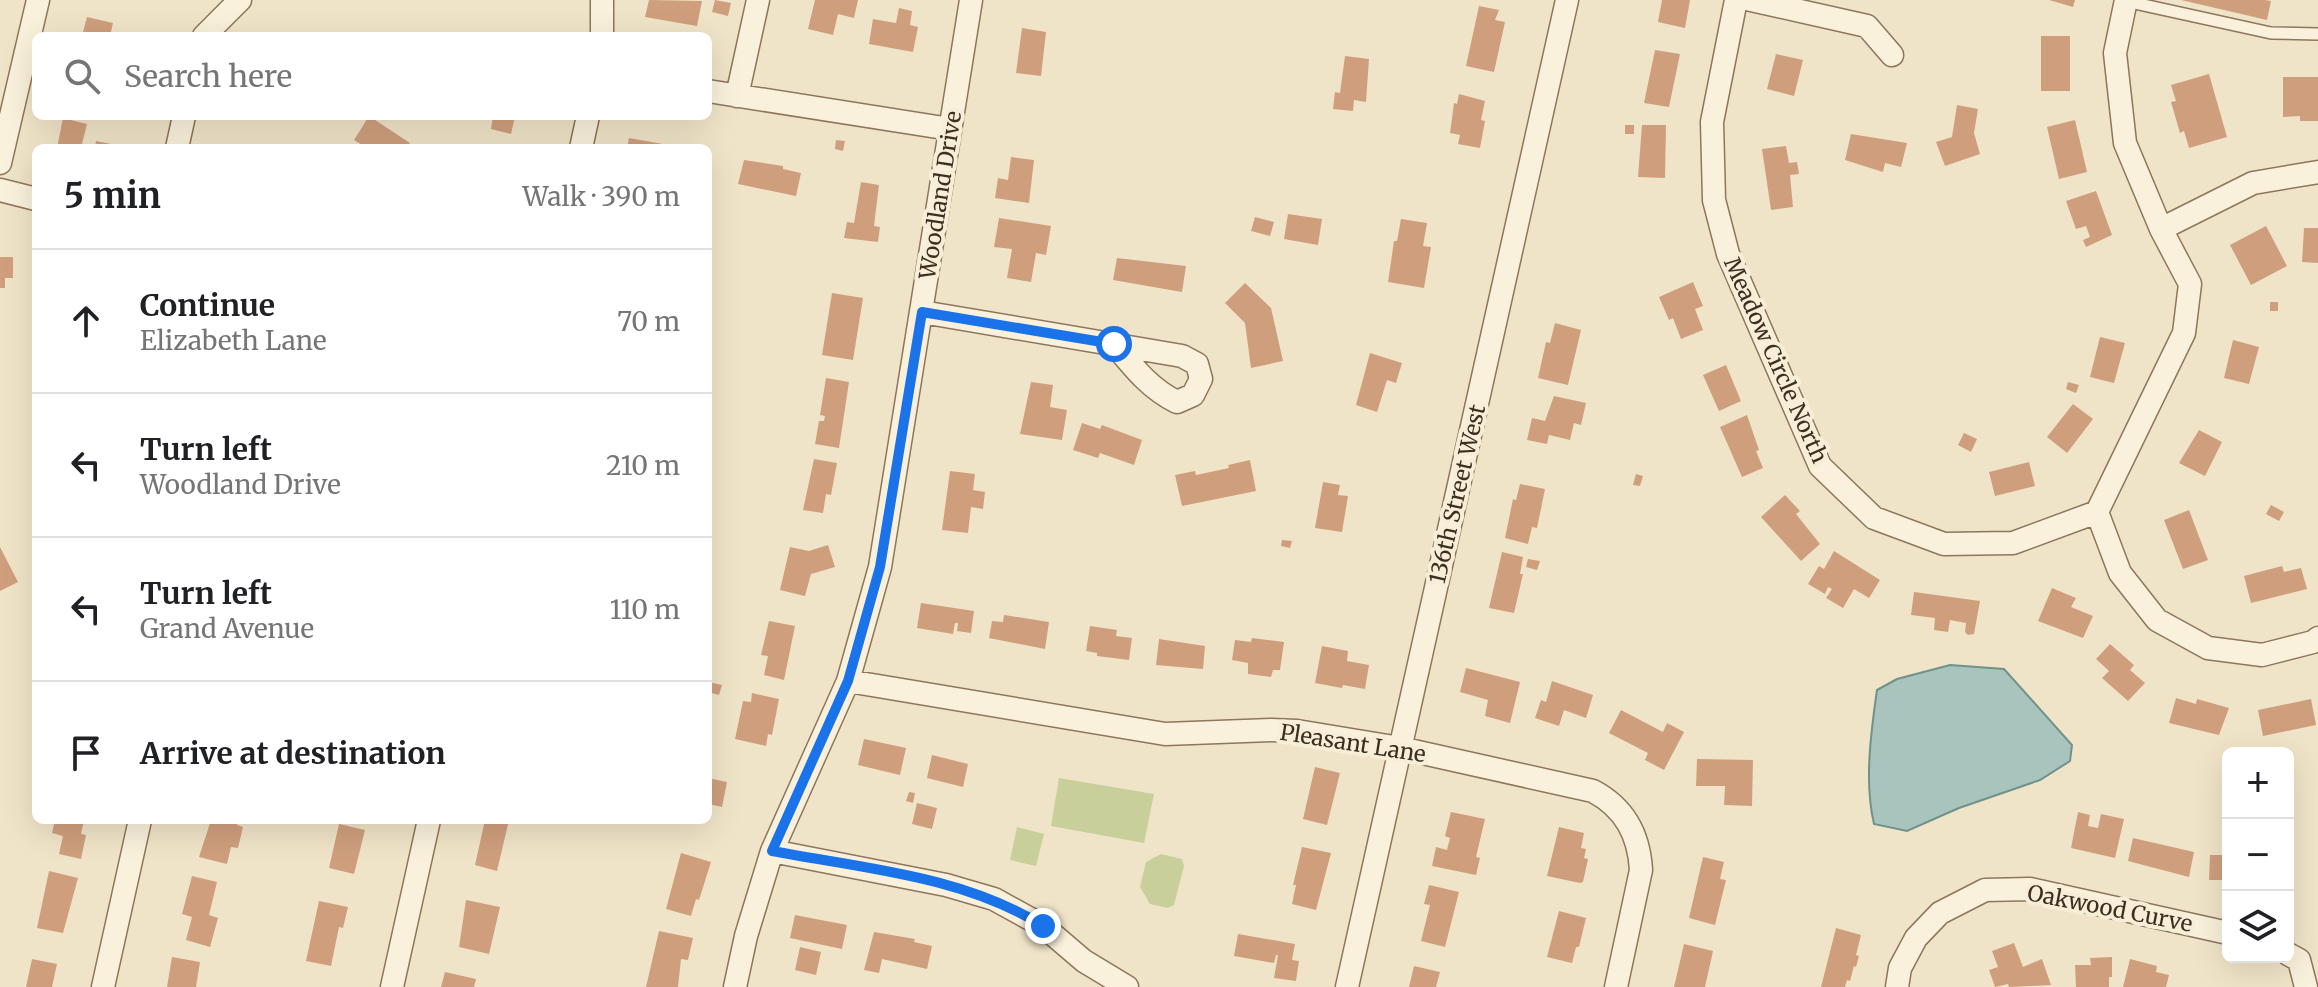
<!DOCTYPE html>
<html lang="en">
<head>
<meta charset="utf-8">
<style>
  body { margin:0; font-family:Merriweather,serif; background:#f2f2f2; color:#202124 }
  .controls { position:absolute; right:24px; bottom:24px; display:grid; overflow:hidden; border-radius:12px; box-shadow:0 8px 32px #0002 }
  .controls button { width:72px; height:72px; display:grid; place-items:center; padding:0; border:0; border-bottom:2px solid #e0e0e0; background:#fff; color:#202124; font:40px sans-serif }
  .stop { position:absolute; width:24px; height:24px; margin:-18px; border:6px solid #1a73e8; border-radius:50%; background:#fff }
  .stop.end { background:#1a73e8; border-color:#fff; box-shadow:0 2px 8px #0008 }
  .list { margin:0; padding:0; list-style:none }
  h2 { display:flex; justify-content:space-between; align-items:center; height:104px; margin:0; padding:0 32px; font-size:34px }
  h2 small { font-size:26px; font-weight:400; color:#757577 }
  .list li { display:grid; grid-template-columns:52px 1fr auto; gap:24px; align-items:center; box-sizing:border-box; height:144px; padding:0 32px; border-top:2px solid #e0e0e0 }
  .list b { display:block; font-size:30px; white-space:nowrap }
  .list p { margin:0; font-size:26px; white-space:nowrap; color:#757577 }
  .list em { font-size:26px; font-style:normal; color:#757577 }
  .icon { flex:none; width:44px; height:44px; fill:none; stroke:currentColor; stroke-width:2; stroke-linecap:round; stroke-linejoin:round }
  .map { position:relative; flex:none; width:2318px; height:987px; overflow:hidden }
  .search { position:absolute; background:#fff; box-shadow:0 8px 32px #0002; left:32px; top:32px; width:680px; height:88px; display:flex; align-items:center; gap:20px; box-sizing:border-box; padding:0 28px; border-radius:12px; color:#757577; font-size:30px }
  .panel { position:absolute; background:#fff; box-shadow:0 8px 32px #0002; left:32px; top:144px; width:680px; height:680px; border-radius:12px }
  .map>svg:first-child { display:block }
  .green { fill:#c9cf9b }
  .water { fill:#a9c4bc; stroke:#6f938a; stroke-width:2 }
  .building { fill:#cf9f7d }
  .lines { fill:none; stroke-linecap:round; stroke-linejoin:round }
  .lane-casing { stroke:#8d765c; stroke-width:14 }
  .street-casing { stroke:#8d765c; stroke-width:25 }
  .lane { stroke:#faf1dc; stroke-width:11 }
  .street { stroke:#faf1dc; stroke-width:22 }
  .route { stroke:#1a73e8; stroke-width:10 }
  .labels { text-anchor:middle; stroke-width:8; stroke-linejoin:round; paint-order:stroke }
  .street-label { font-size:22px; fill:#3d2e20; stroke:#f7eed8 }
</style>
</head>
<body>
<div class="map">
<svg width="2318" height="987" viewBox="0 0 2318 987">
  <rect width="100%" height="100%" fill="#f0e4c8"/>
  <path class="green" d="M1059,778l95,16 -10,49 -93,-17z
    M1017,827l27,7 -8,32 -26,-6z
    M1161,854l21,5 2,7 -10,39 -6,3 -18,-4 -10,-17 6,-25z"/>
  <path class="water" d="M1950,665l54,4 68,76 -2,16 -30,19 -81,28 -52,23 -33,-7c-10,-42 -3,-92 3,-134l20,-11z"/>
  <path class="building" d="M649,0l53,1 -5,25 -52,-9z
    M715,0l16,3 -3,13 -16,-4z
    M815,0h43l-4,18 -16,-4 -5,21 -25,-6z
    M1662,0h28l-5,28 -27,-6z
    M2049,0h26l-2,7z
    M2181,0h84l6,1 -4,19z
    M1479,6l20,4 -4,10 10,2 -11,50 -28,-6z
    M899,8l13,3 -2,14 8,2 -5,25 -44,-8 4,-25 23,4z
    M87,17l26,6 -3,13h-28z
    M1022,28l24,4 -5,44 -25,-3z
    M2041,36h29v55h-29z
    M1655,50l25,4 -11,53 -25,-4z
    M1776,54l27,6 -9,36 -27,-7z
    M1345,56l24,3 -3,43 -12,-2 -1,11 -20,-2 2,-17 5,1z
    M2209,74l18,63 -38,11 -5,-17 -4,2 -9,-31 5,-1 -5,-16z
    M2283,77h35v44h-18v-5l-17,1z
    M1459,94l26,7 -4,19 4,1 -5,27 -22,-4 2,-9 -10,-2 4,-30 3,1z
    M1957,105l21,4 -4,24 6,21 -35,12 -9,-24 16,-5z
    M369,116l41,27 -4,5h-39l-13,-8z
    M493,116h22l-4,18 -20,-5z
    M63,118l24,6 -6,24h-24z
    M2075,120l12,52 -28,7 -12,-52z
    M1625,125h9v9h-9z
    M1642,125h24l-1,53 -27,-1z
    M1851,134l56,9 -6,24 -16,-4 -2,9 -38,-12z
    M629,138l45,8v2h-47z
    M836,140l9,1 -2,10 -8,-2z
    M96,141l20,4 -1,3h-20z
    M1786,146l3,17 8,-1 2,12 -9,1 3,32 -22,3 -9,-61z
    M1011,157l23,3 -5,43 -34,-5 3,-20 10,2z
    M744,160l39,6v3l18,4 -5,23 -58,-12z
    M861,182l18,3 -5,41 6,1 -2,15 -34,-4 3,-16 7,1z
    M2096,191l16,44 -26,12 -3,-7 7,-3 -4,-11 -10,3 -10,-28z
    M1288,214l34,5 -4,26 -34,-6z
    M1255,217l19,5 -4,14 -19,-5z
    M999,218l52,8 -5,29 -10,-2 -5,29 -24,-4 5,-29 -18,-2z
    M1401,219l26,4 -4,23 8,1 -7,41 -36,-6 6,-41h3z
    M2266,226l21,40 -36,19 -21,-40z
    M2304,228h14v35l-16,-1z
    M0,257h13v21h-8v10h-5z
    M1117,258l69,8 -4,26 -69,-12z
    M1693,282l10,24 -8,3 8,21 -22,9 -8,-21 -4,2 -10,-23z
    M1245,283l26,25 12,53 -32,7 -6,-45 -20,-20z
    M832,293l31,5 -10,62 -31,-5z
    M2270,302h8v9h-8z
    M1555,323l26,7 -13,55 -30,-7 8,-36 4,1z
    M2100,337l25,6 -11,40 -24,-6z
    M2233,340l26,7 -10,37 -25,-6z
    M1370,353l32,10 -6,20 -9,-3 -10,32 -21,-7z
    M1726,365l15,36 -22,10 -16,-36z
    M826,378l23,4 -10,66 -24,-4 4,-23h5l1,-5 -5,-1z
    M1031,382l22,3 -3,22 17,3 -5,30 -42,-6z
    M2068,382l11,3 -3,8 -10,-4z
    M1554,396l32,7 -5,22 -7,-2 -4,17 -21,-5 -2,9 -20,-4 5,-22 13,3z
    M2073,404l20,15 -26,34 -20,-16z
    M1747,415l12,35 -3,1 7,17 -21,9 -22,-50z
    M1082,423l18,6 2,-4 40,15 -8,25 -34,-12 -2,5 -25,-8z
    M2199,430l23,12 -17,34 -26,-13z
    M1964,433l13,6 -6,13 -13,-7z
    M814,459l23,4 -6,32 -5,-1 -3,19 -20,-3z
    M1250,460l6,31 -74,15 -7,-31 20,-4 1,4 33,-7 -1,-3z
    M2029,462l6,24 -40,10 -6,-24z
    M950,471l25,3 -2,16 12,2 -2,17 -12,-2 -3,26 -26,-3z
    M1636,474l7,2 -3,10 -7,-1z
    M1323,482l17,3 -2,10 10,1 -6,36 -27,-4z
    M1520,484l25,5 -8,39 -5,-1 -4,17 -23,-6 8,-39 3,1z
    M1785,495l15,16 -4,3 24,30 -19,17 -40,-44z
    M2271,505l13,7 -5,9 -13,-7z
    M2189,510l19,50 -25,9 -19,-49z
    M1282,540l10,1 -2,7 -9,-2z
    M828,545l7,22 -24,7 -6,22 -25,-6 10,-43 19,4z
    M0,547l18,35 -18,9z
    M1834,551l46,29 -11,18 -15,-9 -11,19 -17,-10 6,-9 -4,-2 -3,7 -17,-10 11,-18 5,3z
    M1502,552l21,5 -3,17h3l-9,39 -25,-5z
    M1528,559l12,2 -3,9 -11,-3z
    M2282,566l2,6 17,-4 6,21 -56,14 -7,-27z
    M2052,588l24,10 -5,9 22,9 -10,22 -45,-17z
    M1914,592l66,9 -6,33 -6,1 -3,-3 1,-9 -16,-3 -2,12 -14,-2 1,-12 -24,-3z
    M921,603l53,8 -3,22 -14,-2 1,-8h-3l-2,11 -36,-6z
    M1004,615l45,7 -4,27 -56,-11 3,-17 11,1z
    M769,621l26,5 -11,54 -20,-5 4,-19 -7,-1z
    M1090,626l27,4 -1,6 16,2 -3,22 -32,-4v-3l-11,-2z
    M1252,638l32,4 -4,28h-7l-2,7 -23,-3v-11l-16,-3 3,-20 16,2z
    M1159,639l46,7 -2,23 -47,-4z
    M2110,644l24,21 -4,5 15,13 -17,18 -26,-23 7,-7 -13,-12z
    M1322,646l26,5 -1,10 22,4 -4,24 -22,-4 -1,3 -27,-5z
    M1466,668l54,14 -10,41 -25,-7 3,-16 -28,-8z
    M1552,681l41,14 -7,23 -22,-8 -5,16 -24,-8 6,-18 5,2z
    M708,682l14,3 -3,10 -11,-3z
    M752,693l27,6 -7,36 -4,-1 -2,12 -31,-7 8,-38 8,1z
    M2176,698l20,6 1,-5 32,9 -10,27 -50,-12z
    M2311,699l5,26 -53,11 -5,-26z
    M1621,710l42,22 4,-9 17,9 -20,38 -19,-10 3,-7 -39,-20z
    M864,739l42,9 -6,27 -42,-10z
    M932,755l36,9 -5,23 -36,-9z
    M1697,759l56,1 -1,46 -28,-1 1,-19h-29z
    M1315,767l25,6 -13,52 -24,-6z
    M708,778l19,4 -5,25 -14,-3z
    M909,792l6,1 -2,10 -7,-2z
    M917,803l20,5 -5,21 -20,-5z
    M1451,812l34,7 -9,38 4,1 -4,17 -44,-9 4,-19 11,3 3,-12 -5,-2z
    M2078,812l12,3 -2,11 10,2 3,-14 23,5 -9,39 -44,-10z
    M55,820h29l-3,14 5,1 -5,24 -22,-5 4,-18 -11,-3z
    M211,820h27l-1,5 6,2 -5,21 -7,-1 -4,17 -28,-7z
    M485,820h24l-12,51 -22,-6z
    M339,824l26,6 -11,44 -25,-6z
    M1559,827l25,6 -3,15 5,1 -2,9 4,1 -5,23 -3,1 -33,-7z
    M2133,838l61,14 -5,25 -61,-16z
    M1302,847l29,6 -15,57 -24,-6 4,-19h-3z
    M681,853l30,9 -12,38 -3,-1 -5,17 -25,-7z
    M2210,855h18v25h-19z
    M1703,857l21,5 -4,17 6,1 -11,45 -26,-7z
    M49,871l29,7 -15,55 -26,-5z
    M192,876l25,6 -8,33 9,3 -8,29 -24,-7 6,-23 -10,-3z
    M1429,885l30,7 -14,55 -24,-6 9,-36 -6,-1z
    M466,900l34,7 -11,47 -30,-7z
    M319,901l29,6 -5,21 -4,-1 -8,39 -25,-5z
    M1559,911l27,7 -7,29h-3l-4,16 -25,-6z
    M795,915l52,10 -5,24 -52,-11z
    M1836,928l25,7 -5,20 3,1 -3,11 -2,-1 -4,15 -3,-1 -2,7h-24z
    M659,931l34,7 -5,22 -7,-1 -3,28h-32z
    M874,932l41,7 -1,3 18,4 -5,23 -45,-10 -3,14 -15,-3z
    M1238,934l57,10 -3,16 7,1 -3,20 -22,-3 4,-23h-2l-2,8 -40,-7z
    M2014,943l9,24 19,-8 9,26 -42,2 -1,-3 -13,3 -6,-17 9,-3 -6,-16z
    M1684,944l29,7 -8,36h-31z
    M800,947l21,5 -5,23 -21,-5z
    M172,957l28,5 -4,25h-29z
    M2112,957v20h-3v10h-33l-1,-22h16l-1,-7z
    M32,959l25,5 -5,23h-26z
    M2130,959l27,7 -1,6 13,3 -3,12h-43z
    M1414,966l26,6 -4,15h-27z
    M445,972l31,7 -2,8h-33z"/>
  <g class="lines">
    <defs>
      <path id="lane" d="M2125,1l146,32 47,1"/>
      <path id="street" d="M1736,0l-24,122 2,78 14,54 92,212 54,52 70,26 69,-1 84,-31
        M1751,0l116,26 25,29
        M204,36l36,-36
        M602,36v-36
        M708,91l242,38
        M737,96l21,-96
        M177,148l7,-32
        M581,148l7,-32
        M0,163l38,-163
        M0,190l36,9
        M2161,229l92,-46 65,-11
        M922,312l260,44 15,8 4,15 -8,16 -16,7c-27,-13 -44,-35 -63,-58
        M2097,512l87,-179 6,-49 -29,-55 -36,-86 -10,-90 11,-53
        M2097,512l23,61 37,47 51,28 54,7 51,-13 5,-4
        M848,681l317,53 106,-4 26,1 103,17 193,43c32,17 46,44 48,79l-25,117
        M772,851l174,34 48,14 49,27 41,35 43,26
        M2288,954l11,6 7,27
        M103,987l37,-167
        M392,987l37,-167
        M735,987l11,-51 26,-85 76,-170 32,-114 91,-567
        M1347,987l220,-987
        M1897,987l3,-19 16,-30 24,-25 45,-23 45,-1 198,44"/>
    </defs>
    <use href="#lane" class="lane-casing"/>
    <use href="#street" class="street-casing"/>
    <use href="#lane" class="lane"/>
    <use href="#street" class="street"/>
  </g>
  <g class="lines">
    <path class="route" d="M1043,926c-79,-50 -181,-58 -271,-75l76,-170 32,-114 42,-255 192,32"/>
  </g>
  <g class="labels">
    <g class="street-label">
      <text transform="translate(940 195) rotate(-81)" y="8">Woodland Drive</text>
      <text transform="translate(1776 360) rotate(66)" y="8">Meadow Circle North</text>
      <text transform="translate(1457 494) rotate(-77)" y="8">136th Street West</text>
      <text transform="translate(1353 743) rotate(9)" y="8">Pleasant Lane</text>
      <text transform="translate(2110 908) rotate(11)" y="8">Oakwood Curve</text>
    </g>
  </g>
</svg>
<div class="controls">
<button>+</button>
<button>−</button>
<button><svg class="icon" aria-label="layers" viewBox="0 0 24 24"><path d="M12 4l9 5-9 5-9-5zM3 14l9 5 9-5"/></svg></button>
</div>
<div class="stop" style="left:1114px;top:344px"></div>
<div class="stop end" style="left:1043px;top:926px"></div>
<div class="search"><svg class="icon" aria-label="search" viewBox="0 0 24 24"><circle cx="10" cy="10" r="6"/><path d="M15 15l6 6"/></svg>Search here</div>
<section class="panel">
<h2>5 min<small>Walk · 390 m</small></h2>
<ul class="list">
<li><svg class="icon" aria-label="ahead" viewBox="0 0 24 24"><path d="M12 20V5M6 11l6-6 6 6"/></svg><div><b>Continue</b><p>Elizabeth Lane</p></div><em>70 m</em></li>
<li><svg class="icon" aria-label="left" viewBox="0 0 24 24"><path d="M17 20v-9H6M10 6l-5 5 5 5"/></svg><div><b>Turn left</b><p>Woodland Drive</p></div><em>210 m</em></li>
<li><svg class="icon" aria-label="left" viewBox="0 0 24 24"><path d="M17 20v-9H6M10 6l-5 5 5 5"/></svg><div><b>Turn left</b><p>Grand Avenue</p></div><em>110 m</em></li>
<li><svg class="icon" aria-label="arrive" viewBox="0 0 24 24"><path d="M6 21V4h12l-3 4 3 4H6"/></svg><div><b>Arrive at destination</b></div></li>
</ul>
</section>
</div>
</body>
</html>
